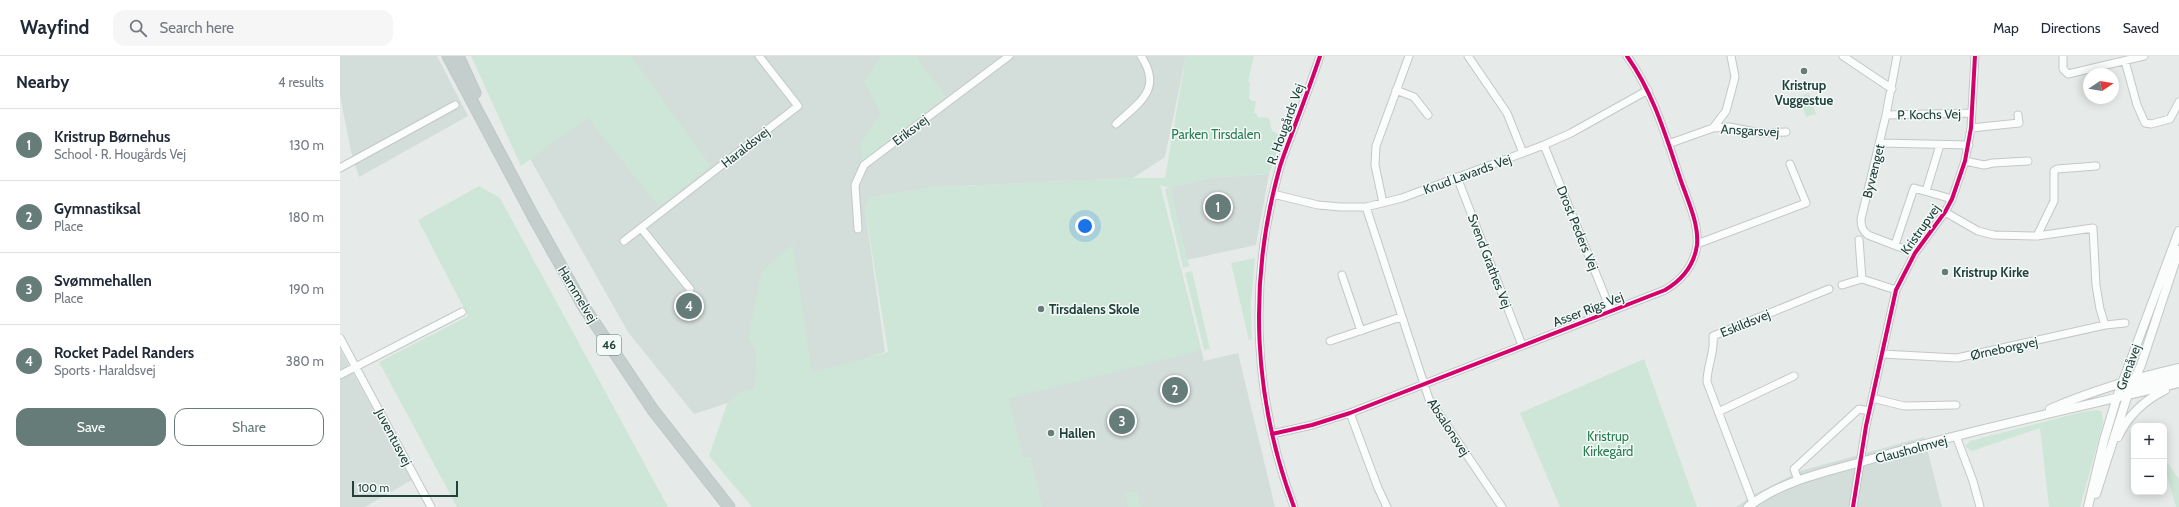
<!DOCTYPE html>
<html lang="en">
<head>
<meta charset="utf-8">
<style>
  body { margin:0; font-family:Cabin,sans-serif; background:#f6f6f7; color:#1f2937 }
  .controls { position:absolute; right:12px; bottom:12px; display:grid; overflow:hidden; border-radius:8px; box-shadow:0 2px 10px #0003 }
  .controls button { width:36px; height:36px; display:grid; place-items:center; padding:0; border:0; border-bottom:1px solid #e0e1e3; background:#fff; color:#1f2937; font:20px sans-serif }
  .compass { position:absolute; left:1743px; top:12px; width:36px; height:36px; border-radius:50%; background:#fff; box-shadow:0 2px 10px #0003; rotate:78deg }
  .scale { position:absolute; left:12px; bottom:10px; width:106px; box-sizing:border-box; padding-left:4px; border:2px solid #21413b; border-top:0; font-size:11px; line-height:14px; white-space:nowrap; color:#21413b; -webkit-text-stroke:3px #f4faf8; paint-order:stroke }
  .you { position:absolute; left:745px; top:170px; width:14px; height:14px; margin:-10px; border:3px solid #fff; border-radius:50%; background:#1a73e8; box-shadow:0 0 0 6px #1a73e833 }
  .badge { display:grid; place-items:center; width:26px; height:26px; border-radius:50%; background:#667c78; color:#fff; font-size:13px; font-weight:700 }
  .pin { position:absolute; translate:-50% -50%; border:2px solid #fff; box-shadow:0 1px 4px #0006 }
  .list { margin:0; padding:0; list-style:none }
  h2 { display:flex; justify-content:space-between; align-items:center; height:52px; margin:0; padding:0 16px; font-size:17px }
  h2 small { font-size:13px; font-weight:400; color:#747a83 }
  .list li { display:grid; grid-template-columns:26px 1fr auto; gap:12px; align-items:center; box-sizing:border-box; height:72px; padding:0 16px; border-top:1px solid #e0e1e3 }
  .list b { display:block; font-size:15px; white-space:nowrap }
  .list p { margin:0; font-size:13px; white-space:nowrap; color:#747a83 }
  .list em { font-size:13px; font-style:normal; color:#747a83 }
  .actions { display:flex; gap:8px; padding:12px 16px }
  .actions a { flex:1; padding:9px 0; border:1px solid #667c78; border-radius:12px; text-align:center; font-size:14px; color:#667c78 }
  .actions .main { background:#667c78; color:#fff }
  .icon { flex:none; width:22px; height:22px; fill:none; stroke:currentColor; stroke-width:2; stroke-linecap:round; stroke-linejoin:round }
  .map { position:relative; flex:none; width:1839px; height:451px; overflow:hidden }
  header { display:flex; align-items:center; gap:24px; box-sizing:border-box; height:56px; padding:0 20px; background:#fff; border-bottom:1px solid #e0e1e3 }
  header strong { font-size:19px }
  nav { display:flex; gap:22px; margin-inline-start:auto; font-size:14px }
  .search { width:280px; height:36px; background:#f6f6f7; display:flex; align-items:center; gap:10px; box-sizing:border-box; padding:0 14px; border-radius:12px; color:#747a83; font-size:15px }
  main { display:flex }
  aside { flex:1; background:#fff }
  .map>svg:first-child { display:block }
  .built { fill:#d3ddd9 }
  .green { fill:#cee6d7 }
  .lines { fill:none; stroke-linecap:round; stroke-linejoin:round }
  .minor-casing { stroke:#c3c8c6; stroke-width:9 }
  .tertiary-casing { stroke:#c3c8c6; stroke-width:10 }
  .trunk-casing { stroke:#bdc7c5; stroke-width:13 }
  .minor { stroke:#fbfcfc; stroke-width:7 }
  .tertiary { stroke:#fbfcfc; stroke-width:8 }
  .trunk { stroke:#c4cecc; stroke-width:11 }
  .cycleway-casing { stroke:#f4faf8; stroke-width:6 }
  .cycleway { stroke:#d6006c; stroke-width:4 }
  .poi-dot { fill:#667c78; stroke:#f4faf8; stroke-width:1.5 }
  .labels { text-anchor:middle; stroke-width:3; stroke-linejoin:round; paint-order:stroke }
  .shield { fill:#f4faf8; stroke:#607874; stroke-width:1 }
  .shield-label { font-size:12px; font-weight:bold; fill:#21413b }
  .poi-label { font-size:13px; font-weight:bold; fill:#21413b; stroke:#f4faf8; text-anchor:start }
  .street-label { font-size:13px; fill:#21413b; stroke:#f4faf8 }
  .park-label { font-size:13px; fill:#287c4f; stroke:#f4faf8 }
</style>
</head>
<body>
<header>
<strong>Wayfind</strong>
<div class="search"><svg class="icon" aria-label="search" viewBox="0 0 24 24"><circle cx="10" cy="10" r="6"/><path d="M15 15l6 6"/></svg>Search here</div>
<nav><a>Map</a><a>Directions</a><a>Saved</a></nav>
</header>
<main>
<aside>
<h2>Nearby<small>4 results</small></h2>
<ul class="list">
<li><span class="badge">1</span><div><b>Kristrup Børnehus</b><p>School · R. Hougårds Vej</p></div><em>130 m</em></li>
<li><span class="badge">2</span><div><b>Gymnastiksal</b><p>Place</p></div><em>180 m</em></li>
<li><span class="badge">3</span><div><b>Svømmehallen</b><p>Place</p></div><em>190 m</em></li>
<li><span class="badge">4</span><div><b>Rocket Padel Randers</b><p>Sports · Haraldsvej</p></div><em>380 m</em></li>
</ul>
<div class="actions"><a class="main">Save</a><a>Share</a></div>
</aside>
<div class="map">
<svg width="1839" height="451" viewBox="0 0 1839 451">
  <rect width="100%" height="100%" fill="#e6ebe9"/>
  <path class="built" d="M0,0h97l31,60 -109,61 -8,-26 -11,-55z
    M136,0h710l-21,101 -32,21 -196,9 -66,10 -6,11 20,144 -191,62 -66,-82 -130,-230z
    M929,118l-13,71 -69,15 -17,-72 37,-10z
    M820,129l44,176 34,-8 37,154h-233l-12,-49 -7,1 -124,-93z
    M0,293l72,131 -47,27h-25z
    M1584,381l18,70h-206l19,-13 45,-23z"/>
  <path class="green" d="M131,0h160l80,110 -52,41 -71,-89 -67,48z
    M541,0h35l30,41 -84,65 -2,-19 21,-29 -17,-32z
    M846,0h68l-6,26h2l-1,15 2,4h5l-2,12 3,1v3l12,1 3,13 11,5 -14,38 -62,4 -37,10 17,72 3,6 -7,2 -18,-79 4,-1 -9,-3 40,163 -3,3 -188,47 14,61 7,-1 12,49h-290l-43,-51 18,-52 14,-13 14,-3 1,-38 -8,-12 14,-67 31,-27 19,128 76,-20 -23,-144 5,-11 67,-10 196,-9h32z
    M1469,37l7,21 -10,3 -7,-20z
    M139,130l21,12 168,309h-211l-78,-145 89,-46 -50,-96z
    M915,202l-4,44 1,37 -3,1 -18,-77z
    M852,215l18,78 -6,1 -19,-77z
    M1304,303l53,148h-137l-40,-94z
    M1758,354l4,2 1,11 -23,84h-31l-9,-79 -68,23 -7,-5 5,-5 112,-29z
    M1824,402l15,21v28h-3l-9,-31 -3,-3z
    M797,435l4,16h-13l-3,-14z"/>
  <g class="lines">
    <defs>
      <path id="minor" d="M1128,0l39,57 16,40
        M1503,0l49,33
        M1557,0l-11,59 -25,104c0,7 1,11 7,16l47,18
        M1723,0v13l5,5 76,-18
        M1785,5l12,44 8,18 6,1 19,-5 9,-17
        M1056,34l18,7 14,18
        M1546,59l86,-2
        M776,68c24,-22 47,-35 25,-68
        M1373,72l16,-1 32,6 25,-1
        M1631,72l48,-5 -1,-8
        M1540,87l89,2
        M1328,88l45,-16 13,-17 9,-34 -4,-21
        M1204,89l67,166
        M1625,105l19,4 9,-2 35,-2
        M0,112l115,-63
        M1117,121l65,168
        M1586,135l14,-46
        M933,138l45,11 23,2h25l36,-9 142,-53 27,-12 77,-43
        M1043,147l-8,-38 1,-19 33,-90
        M1026,151l63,192 73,108
        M1605,156l33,19 16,4 43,1 56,-8 3,57 4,24 5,16
        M301,172l49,61
        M518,173l-3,-44 9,-20 145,-109
        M1697,180l17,-35v-30l3,-2 39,-3
        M1519,184l3,39 34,11
        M284,185l174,-135 -39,-50
        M1357,188l109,-41 -16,-39
        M1555,189l19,-57 38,11
        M1002,219l19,56
        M1502,229l20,-6
        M0,282l91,169
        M990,285l71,-24
        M1542,298l75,4 148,-33 20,-2
        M0,319l122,-63
        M1532,342l32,8 52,-1
        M1378,356l76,-36
        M1010,357l28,75 9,19
        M932,378l40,-9 38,-12 315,-123c17,-10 29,-24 32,-45 2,-21 -9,-44 -16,-64 -15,-44 -27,-87 -54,-125
        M1616,380l17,45 7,26
        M1458,424l-4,-11 65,-60 10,2
        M1413,447l-46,-121c0,-17 8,-29 6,-46l116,-47
        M954,451c-41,-109 -46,-224 -15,-337 3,-11 8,-23 12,-34 10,-27 20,-53 29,-80
        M1513,451l13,-81 30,-136 19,-37 30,-41 7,-13 13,-38 6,-33 4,-72"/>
      <path id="tertiary" d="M1788,335l19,-8 32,-7
        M1710,353c42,-18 85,-31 129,-41
        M1778,381c10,-22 25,-36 47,-47
        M1756,438l32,-100 13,-29 38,-115
        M1408,451c34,-27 79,-35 120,-47 103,-30 207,-52 311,-77
        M1748,451l16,-67 13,-43 62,-166"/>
      <path id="trunk" d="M108,0l85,160 51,91 69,103 76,97
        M118,0l17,37"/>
    </defs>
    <use href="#minor" class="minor-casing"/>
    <use href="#tertiary" class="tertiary-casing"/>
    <use href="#trunk" class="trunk-casing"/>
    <use href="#minor" class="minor"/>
    <use href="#tertiary" class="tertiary"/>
    <use href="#trunk" class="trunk"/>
    <defs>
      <path id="cycleway" d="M932,378l40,-9 38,-12 315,-123c17,-10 29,-24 32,-45 2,-21 -9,-44 -16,-64 -15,-44 -27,-87 -54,-125
        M954,451c-41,-109 -46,-224 -15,-337 3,-11 8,-23 12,-34 10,-27 20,-53 29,-80
        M1513,451l13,-81 30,-136 19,-37 30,-41 7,-13 13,-38 6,-33 4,-72"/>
    </defs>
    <use href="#cycleway" class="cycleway-casing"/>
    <use href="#cycleway" class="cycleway"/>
  </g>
  <g class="poi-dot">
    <circle cx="1464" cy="15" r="4"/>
    <circle cx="1605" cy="216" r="4"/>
    <circle cx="701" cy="253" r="4"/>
    <circle cx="711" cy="377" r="4"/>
  </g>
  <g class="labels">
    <rect class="shield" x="257" y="279" width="24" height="20" rx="3"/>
    <g class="shield-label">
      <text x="269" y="293">46</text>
    </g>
    <g class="poi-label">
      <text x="1464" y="34" text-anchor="middle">Kristrup<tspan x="1464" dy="15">Vuggestue</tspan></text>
      <text x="1613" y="221">Kristrup Kirke</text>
      <text x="709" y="258">Tirsdalens Skole</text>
      <text x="719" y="382">Hallen</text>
    </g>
    <g class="street-label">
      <text transform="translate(1589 58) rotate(-1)" y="5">P. Kochs Vej</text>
      <text transform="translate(945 68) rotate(-70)" y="5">R. Hougårds Vej</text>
      <text transform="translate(570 74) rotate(-37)" y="5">Eriksvej</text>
      <text transform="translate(1410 74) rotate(3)" y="5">Ansgarsvej</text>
      <text transform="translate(405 91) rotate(-38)" y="5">Haraldsvej</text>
      <text transform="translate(1533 115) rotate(-76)" y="5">Byvænget</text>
      <text transform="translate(1127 118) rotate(-20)" y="5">Knud Lavards Vej</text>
      <text transform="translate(1238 172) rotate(68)" y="5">Drost Peders Vej</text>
      <text transform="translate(1580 173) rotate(-55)" y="5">Kristrupvej</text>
      <text transform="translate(1150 205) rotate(69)" y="5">Svend Grathes Vej</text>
      <text transform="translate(238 238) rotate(59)" y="5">Hammelvej</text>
      <text transform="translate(1248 253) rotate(-21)" y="5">Asser Rigs Vej</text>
      <text transform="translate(1405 267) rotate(-22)" y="5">Eskildsvej</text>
      <text transform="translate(1664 292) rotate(-12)" y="5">Ørneborgvej</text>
      <text transform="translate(1788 311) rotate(-70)" y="5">Grenåvej</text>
      <text transform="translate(1109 371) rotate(57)" y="5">Absalonsvej</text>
      <text transform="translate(54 381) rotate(62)" y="5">Juventusvej</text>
      <text transform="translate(1571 393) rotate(-15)" y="5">Clausholmvej</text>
    </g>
    <g class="park-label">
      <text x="876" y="83">Parken Tirsdalen</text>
      <text x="1268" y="385">Kristrup<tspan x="1268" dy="15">Kirkegård</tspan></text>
    </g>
  </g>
</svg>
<div class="controls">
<button>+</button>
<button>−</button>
</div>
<svg class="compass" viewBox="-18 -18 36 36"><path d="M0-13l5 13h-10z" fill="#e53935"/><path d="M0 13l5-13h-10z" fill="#747a83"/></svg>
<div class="scale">100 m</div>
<div class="you"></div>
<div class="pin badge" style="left:878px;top:151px">1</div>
<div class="pin badge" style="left:835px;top:334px">2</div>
<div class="pin badge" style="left:782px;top:365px">3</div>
<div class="pin badge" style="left:349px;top:250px">4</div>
</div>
</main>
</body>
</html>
